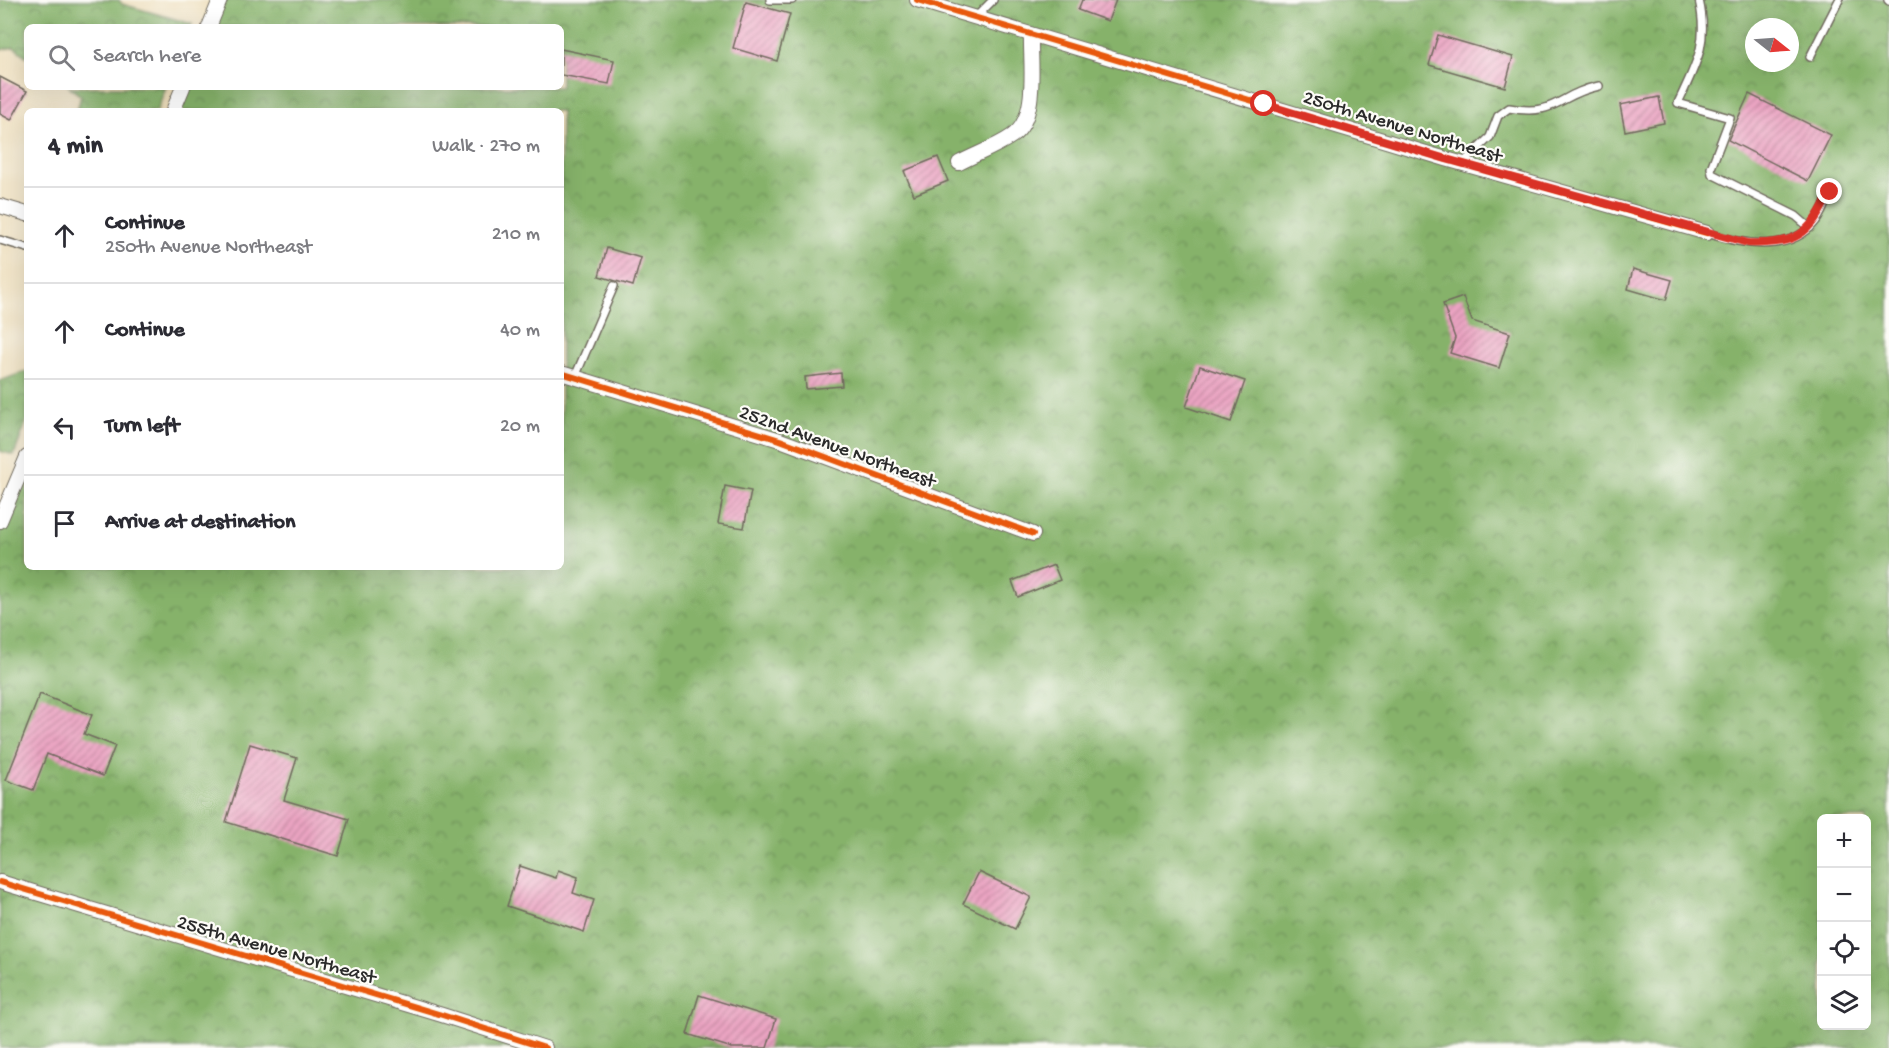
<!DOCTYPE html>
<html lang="en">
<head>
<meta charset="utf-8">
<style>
  body { margin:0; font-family:"Gochi Hand",sans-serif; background:#f2f2f3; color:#2b2b33 }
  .controls { position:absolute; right:18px; bottom:18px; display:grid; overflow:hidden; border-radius:9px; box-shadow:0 6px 24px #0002 }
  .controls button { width:54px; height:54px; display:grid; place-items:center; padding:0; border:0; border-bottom:2px solid #e1e1e2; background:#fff; color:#2b2b33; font:30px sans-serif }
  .compass { position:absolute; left:1745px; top:18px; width:54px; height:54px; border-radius:50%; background:#fff; box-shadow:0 6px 24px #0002; rotate:107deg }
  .stop { position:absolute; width:18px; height:18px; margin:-14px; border:4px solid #d93025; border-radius:50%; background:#fff }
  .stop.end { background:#d93025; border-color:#fff; box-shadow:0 2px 6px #0008 }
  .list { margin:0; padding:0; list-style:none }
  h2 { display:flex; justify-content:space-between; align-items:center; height:78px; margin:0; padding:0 24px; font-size:26px }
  h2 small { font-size:20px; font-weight:400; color:#7c7c81 }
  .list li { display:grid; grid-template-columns:39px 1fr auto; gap:18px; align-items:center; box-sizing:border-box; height:96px; padding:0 24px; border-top:2px solid #e1e1e2 }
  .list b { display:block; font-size:22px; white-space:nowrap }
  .list p { margin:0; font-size:20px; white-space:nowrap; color:#7c7c81 }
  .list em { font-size:20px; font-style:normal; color:#7c7c81 }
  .icon { flex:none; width:33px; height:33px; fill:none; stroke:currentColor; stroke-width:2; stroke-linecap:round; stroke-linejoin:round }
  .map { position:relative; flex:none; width:1889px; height:1048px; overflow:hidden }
  .search { position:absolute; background:#fff; box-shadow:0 6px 24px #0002; left:24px; top:24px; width:540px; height:66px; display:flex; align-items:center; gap:15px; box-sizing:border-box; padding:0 21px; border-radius:9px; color:#7c7c81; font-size:22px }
  .panel { position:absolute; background:#fff; box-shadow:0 6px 24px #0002; left:24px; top:108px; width:540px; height:462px; border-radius:9px }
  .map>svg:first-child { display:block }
  .forest { fill:url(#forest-crowns); stroke:#586e4b; stroke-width:1.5; fill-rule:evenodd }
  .building { fill:url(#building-hatch) }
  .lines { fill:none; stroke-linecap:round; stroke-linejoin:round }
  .lane-casing { stroke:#6f695d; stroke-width:10 }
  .street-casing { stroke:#6f695d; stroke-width:16 }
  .lane { stroke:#fff; stroke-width:7 }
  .street { stroke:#fff; stroke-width:14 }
  .cycleway-casing { stroke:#fdfcf7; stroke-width:10 }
  .cycleway { stroke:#e8590c; stroke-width:6 }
  .route { stroke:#d93025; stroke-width:8 }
  .labels { text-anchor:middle; stroke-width:4.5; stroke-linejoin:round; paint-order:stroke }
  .street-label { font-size:20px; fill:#2b2b2b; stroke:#fdfcf7 }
</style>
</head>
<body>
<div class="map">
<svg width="1889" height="1048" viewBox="0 0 1889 1048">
  <defs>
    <pattern id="forest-crowns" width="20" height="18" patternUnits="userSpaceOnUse" patternTransform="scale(1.5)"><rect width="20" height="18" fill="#86b26b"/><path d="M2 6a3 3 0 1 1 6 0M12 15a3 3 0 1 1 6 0" fill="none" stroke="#6e9158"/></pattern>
    <pattern id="building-hatch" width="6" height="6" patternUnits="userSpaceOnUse" patternTransform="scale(1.5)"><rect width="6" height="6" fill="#eba4c2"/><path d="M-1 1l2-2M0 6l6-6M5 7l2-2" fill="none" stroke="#bf869e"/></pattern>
  </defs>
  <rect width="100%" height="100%" fill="#fdfcf7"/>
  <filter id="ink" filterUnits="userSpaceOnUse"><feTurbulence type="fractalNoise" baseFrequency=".0167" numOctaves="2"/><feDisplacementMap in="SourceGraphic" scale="12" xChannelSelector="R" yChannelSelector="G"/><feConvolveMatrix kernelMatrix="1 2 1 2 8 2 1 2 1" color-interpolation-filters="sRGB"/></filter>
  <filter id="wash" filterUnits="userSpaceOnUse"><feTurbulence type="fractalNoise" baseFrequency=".008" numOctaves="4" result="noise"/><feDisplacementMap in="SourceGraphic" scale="24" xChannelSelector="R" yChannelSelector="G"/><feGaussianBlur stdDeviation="1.35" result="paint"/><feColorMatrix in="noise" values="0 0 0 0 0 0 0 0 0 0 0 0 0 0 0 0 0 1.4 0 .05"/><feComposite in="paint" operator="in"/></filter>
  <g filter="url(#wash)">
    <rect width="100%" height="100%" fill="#edddba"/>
    <path class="forest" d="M0,0h119l3,4 70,20 -1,3h-164v30l-13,-10 -14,3z
      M220,0h1669v1048h-1889v-527l27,-64v110h534v-456h-388l10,-24h378v-60h-352zM1754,27h36v36h-36zM1822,818h44v208h-44z
      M69,87h97l-9,24h-80l4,-15z
      M27,371v49l-13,35 -14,-4v-70z"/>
    <g id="blocks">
      <path class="building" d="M1082,0h34l-8,21 -30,-11z
        M746,2l44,12 -13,47 -44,-13z
        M1438,35l75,22 -8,30 -76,-22z
        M561,49l53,11 -5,24 -48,-9z
        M0,77l27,14 -16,29 -11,-6z
        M1749,94l82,41 -23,46 -80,-41z
        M1659,97l5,26 -39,8 -5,-26z
        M938,157l10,24 -34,14 -10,-24z
        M607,248l34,10 -8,28 -34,-10z
        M1633,269l39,11 -6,20 -38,-11z
        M1463,297l9,24 38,12 -11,35 -49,-15 5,-15 -12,-34z
        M1200,366l45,15 -14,41 -45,-15z
        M841,373l1,13 -36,3 -1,-12z
        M725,486l26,5 -7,37 -26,-4z
        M1054,565l6,15 -42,17 -6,-16z
        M40,694l52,21 -8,19 31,12 -12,30 -56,-22 -14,36 -27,-10z
        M250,744l47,14 -13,42 65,19 -11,37 -112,-34z
        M520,866l36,12 2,-8 20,7 -5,16 21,7 -10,32 -77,-26z
        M979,872l52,25 -16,32 -52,-25z
        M699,995l77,24 -9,29h-35l-45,-14z"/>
    </g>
  </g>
  <g filter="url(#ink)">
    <use href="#blocks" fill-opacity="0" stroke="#6f695d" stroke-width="1.5"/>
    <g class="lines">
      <defs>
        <path id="lane" d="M770,0h22
          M1699,0c10,44 -3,64 -21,103l52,15 -19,50 1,6 84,42 14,12
          M1888,0l1,1
          M976,17l17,-17
          M1810,57l29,-57
          M1462,164l28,-27 8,-21 11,-8c49,9 49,-14 90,-22
          M1707,233c33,11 83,21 109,-12 6,-8 10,-19 14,-29
          M0,240l27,8
          M575,377l39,-91"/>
        <path id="street" d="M917,0l529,159 261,74
          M209,27l11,-27
          M173,111l10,-24
          M959,163c17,-9 37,-16 53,-27 27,-18 18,-73 19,-101
          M0,206l27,8
          M561,373l219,67 253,94
          M0,521l27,-64
          M0,882l442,133 103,33"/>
      </defs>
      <use href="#lane" class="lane-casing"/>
      <use href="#street" class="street-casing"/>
      <use href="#lane" class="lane"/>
      <use href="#street" class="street"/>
      <defs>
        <path id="cycleway" d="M917,0l529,159 261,74
          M561,373l219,67 253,94
          M0,882l442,133 103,33"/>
      </defs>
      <use href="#cycleway" class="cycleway-casing"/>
      <use href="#cycleway" class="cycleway"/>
    </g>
  </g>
  <g class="lines" filter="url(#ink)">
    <path class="route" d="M1264,104l182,55 302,84c48,2 62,-8 82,-51"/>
  </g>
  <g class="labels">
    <g class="street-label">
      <text transform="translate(1403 125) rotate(17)" y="7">250th Avenue Northeast</text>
      <text transform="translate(838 445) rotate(20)" y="7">252nd Avenue Northeast</text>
      <text transform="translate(277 948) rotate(16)" y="7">255th Avenue Northeast</text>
    </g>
  </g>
</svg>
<div class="controls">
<button>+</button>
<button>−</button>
<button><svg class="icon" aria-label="locate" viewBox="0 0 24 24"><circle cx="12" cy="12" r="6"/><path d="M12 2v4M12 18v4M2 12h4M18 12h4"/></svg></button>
<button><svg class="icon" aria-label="layers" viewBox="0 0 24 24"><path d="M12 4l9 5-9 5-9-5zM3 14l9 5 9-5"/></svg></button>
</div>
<svg class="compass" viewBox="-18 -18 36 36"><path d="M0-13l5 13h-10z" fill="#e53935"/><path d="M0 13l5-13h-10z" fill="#7c7c81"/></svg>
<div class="stop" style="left:1264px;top:104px"></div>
<div class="stop end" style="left:1830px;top:192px"></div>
<div class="search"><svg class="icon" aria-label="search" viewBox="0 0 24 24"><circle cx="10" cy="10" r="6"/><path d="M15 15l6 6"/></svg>Search here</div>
<section class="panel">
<h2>4 min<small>Walk · 270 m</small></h2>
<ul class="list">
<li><svg class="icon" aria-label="ahead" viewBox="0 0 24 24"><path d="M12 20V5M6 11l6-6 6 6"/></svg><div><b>Continue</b><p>250th Avenue Northeast</p></div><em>210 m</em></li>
<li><svg class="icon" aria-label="ahead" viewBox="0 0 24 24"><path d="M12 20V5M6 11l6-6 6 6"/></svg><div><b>Continue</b></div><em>40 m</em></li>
<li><svg class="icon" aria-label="left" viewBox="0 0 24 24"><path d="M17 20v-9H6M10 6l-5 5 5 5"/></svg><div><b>Turn left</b></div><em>20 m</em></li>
<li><svg class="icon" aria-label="arrive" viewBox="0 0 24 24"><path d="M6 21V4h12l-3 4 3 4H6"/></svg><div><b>Arrive at destination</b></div></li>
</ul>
</section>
</div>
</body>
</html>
